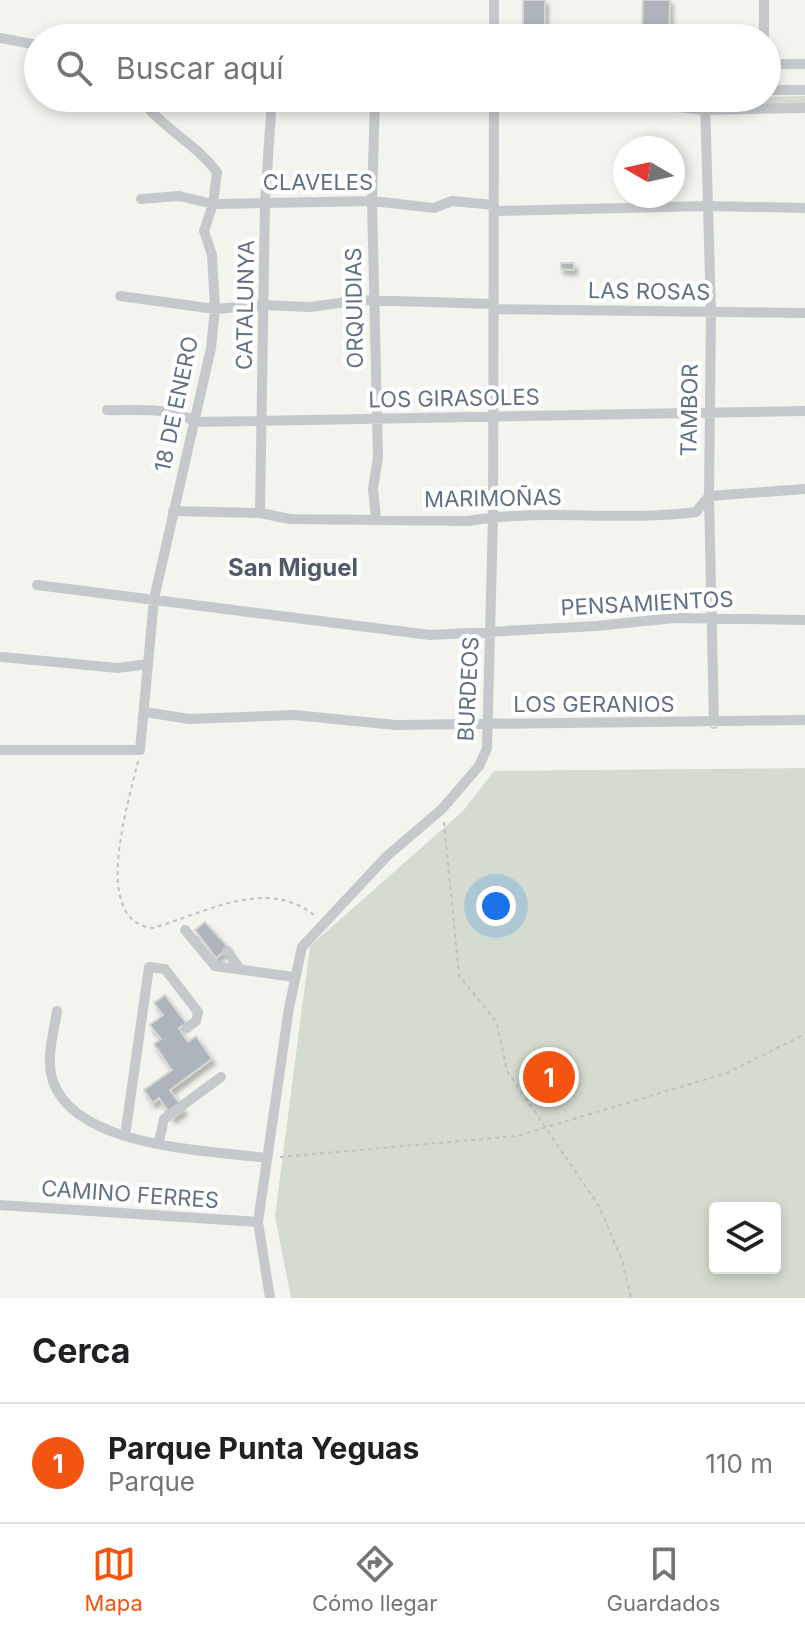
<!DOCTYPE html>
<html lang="es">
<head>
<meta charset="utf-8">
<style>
  body { margin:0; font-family:Inter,sans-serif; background:#f2f2f2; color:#202124 }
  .controls { position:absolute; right:24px; bottom:24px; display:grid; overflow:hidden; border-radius:8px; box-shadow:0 4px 12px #0003 }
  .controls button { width:72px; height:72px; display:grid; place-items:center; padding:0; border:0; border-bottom:2px solid #e0e0e0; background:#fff; color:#202124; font:40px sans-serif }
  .compass { position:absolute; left:613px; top:136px; width:72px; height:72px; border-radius:50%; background:#fff; box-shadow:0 4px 12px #0003; rotate:279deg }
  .you { position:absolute; left:496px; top:906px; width:28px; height:28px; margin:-20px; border:6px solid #fff; border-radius:50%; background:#1a73e8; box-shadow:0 0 0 12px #1a73e833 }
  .badge { display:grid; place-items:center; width:52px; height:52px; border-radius:50%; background:#f4540f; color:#fff; font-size:26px; font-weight:700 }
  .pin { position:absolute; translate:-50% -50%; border:4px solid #fff; box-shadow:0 2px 8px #0006 }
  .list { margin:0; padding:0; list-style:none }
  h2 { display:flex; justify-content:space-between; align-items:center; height:104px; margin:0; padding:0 32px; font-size:34px }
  h2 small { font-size:26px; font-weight:400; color:#757577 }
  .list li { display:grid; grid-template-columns:52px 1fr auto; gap:24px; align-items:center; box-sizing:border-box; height:120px; padding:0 32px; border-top:2px solid #e0e0e0 }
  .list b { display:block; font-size:30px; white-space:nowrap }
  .list p { margin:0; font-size:26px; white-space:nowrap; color:#757577 }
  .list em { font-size:26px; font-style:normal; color:#757577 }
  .icon { flex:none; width:44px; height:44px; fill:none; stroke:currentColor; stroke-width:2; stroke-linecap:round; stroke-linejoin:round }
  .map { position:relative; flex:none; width:805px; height:1298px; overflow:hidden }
  .search { position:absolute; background:#fff; box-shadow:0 4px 12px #0003; left:24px; right:24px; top:24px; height:88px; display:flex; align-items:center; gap:20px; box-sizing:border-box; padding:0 28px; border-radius:44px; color:#757577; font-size:30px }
  .sheet { height:224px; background:#fff }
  nav { display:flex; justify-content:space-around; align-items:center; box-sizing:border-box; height:112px; border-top:2px solid #e0e0e0; background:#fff; font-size:22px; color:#757577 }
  nav a { display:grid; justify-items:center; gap:4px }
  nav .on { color:#f4540f }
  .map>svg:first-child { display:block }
  .green { fill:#d4dcd0; fill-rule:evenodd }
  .building { fill:#adb4bb; stroke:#d5d5d2; stroke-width:2; filter:url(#shadow) }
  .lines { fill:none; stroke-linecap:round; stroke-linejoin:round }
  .path { stroke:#bec0c2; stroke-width:2; stroke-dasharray:4 4; stroke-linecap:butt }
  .minor { stroke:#c6c9cc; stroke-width:10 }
  .labels { text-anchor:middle; stroke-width:8; stroke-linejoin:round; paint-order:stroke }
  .street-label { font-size:22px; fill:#607184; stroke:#fff }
  .neighbourhood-label { font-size:24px; font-weight:bold; fill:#4f5b68; stroke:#fff }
</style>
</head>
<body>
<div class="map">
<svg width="805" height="1298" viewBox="0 0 805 1298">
  <defs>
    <filter id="shadow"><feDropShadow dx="3" dy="5" stdDeviation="2" flood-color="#0004"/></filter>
  </defs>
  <rect width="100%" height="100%" fill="#f4f4ef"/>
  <path class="green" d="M805,96v8l-86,2 -4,-4 3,-4z
    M805,768v530h-514l-16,-82 35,-270 153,-135 31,-40zM715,1208h60v60h-60z"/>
  <path class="building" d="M523,0h22v38h-22z
    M643,0h27l-1,38h-67v-3h40z
    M561,263h13v7l-13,-1z
    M205,922l24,26 -13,10 -21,-28z
    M165,995l21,28 -7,5 9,14 8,-6 16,23 -42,31 14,20 -11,8 -14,-20 -6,5 -9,-13 28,-20 -18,-26 7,-5 -11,-14 13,-10 -9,-12z"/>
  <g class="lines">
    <path class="path" d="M138,761c-8,37 -49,161 15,167 51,-15 115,-52 162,-12
      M444,822l15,153 38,48 10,48 92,135 23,54 9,38
      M280,1157l237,-21 210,-63 78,-39"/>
    <path class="minor" d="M764,0v38
      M0,38l38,7
      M494,38v-38
      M767,64h38
      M767,90h38
      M375,98l-3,103 6,256 -5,32 3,29
      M591,98l114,12 100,-2
      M705,98l6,215 -2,183 5,228
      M141,199l38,-3 34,8 159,-3 62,7 18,-7 42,4
      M494,211l213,-5 98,2
      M120,296l95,13 48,-4 47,2 52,-7 131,4
      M493,309l312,4
      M107,410c26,1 66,-4 88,12l610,-11
      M173,511l87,2 30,6 178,2c74,-13 152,1 228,-9l13,-16 96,-7
      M260,513l5,-310 7,-105
      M37,585l393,50 167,-9 77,-8 131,2
      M2,657l116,11 30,-4
      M145,712l44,7 105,-4 102,10 409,-5
      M0,750h140l14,-151 57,-251 4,-39 -3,-54 -8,-24 9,-27 4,-32c-22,-29 -55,-44 -76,-73
      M185,930l30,36 79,11
      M227,951l13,18
      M57,1011c-3,21 -11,46 -5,67 20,70 155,72 215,80
      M125,1136l24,-169 16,2 33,43 -2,9 -9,7
      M159,1142l5,-23 57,-42
      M0,1205l258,17
      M270,1298l-12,-76 31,-214 13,-61 85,-91 55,-47 37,-43 8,-18 6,-231 1,-419"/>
  </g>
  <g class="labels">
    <g class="street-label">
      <text x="318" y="190">CLAVELES</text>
      <text transform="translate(649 291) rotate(1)" y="8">LAS ROSAS</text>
      <text transform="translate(245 305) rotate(-89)" y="8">CATALUNYA</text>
      <text transform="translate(354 308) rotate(-91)" y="8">ORQUIDIAS</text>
      <text transform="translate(454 398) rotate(-1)" y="8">LOS GIRASOLES</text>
      <text transform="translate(176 404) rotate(-78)" y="8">18 DE ENERO</text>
      <text transform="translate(689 410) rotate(-89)" y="8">TAMBOR</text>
      <text transform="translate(493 498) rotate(-1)" y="8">MARIMOÑAS</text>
      <text transform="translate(647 603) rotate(-3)" y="8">PENSAMIENTOS</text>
      <text transform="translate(468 689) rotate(-87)" y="8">BURDEOS</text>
      <text x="594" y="712">LOS GERANIOS</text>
      <text transform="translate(130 1194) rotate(4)" y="8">CAMINO FERRES</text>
    </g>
    <g class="neighbourhood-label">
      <text x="293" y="576">San Miguel</text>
    </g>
  </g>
</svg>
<div class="controls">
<button><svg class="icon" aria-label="layers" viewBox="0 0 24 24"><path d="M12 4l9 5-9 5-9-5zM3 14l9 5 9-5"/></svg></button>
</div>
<svg class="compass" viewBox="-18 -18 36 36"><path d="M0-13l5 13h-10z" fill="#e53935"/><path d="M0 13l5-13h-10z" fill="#757577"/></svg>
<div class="you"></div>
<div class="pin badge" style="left:549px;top:1077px">1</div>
<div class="search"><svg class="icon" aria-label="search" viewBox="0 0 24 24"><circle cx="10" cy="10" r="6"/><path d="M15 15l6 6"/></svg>Buscar aquí</div>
</div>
<section class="sheet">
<h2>Cerca<small></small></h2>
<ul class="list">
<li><span class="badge">1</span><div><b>Parque Punta Yeguas</b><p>Parque</p></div><em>110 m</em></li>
</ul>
</section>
<nav>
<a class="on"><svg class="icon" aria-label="map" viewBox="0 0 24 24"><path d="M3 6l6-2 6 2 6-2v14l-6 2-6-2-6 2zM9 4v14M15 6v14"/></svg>Mapa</a>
<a><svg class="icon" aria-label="directions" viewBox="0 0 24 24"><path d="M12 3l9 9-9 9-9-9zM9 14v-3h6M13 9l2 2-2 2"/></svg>Cómo llegar</a>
<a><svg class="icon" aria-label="saved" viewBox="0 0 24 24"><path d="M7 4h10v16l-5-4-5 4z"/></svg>Guardados</a>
</nav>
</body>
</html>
